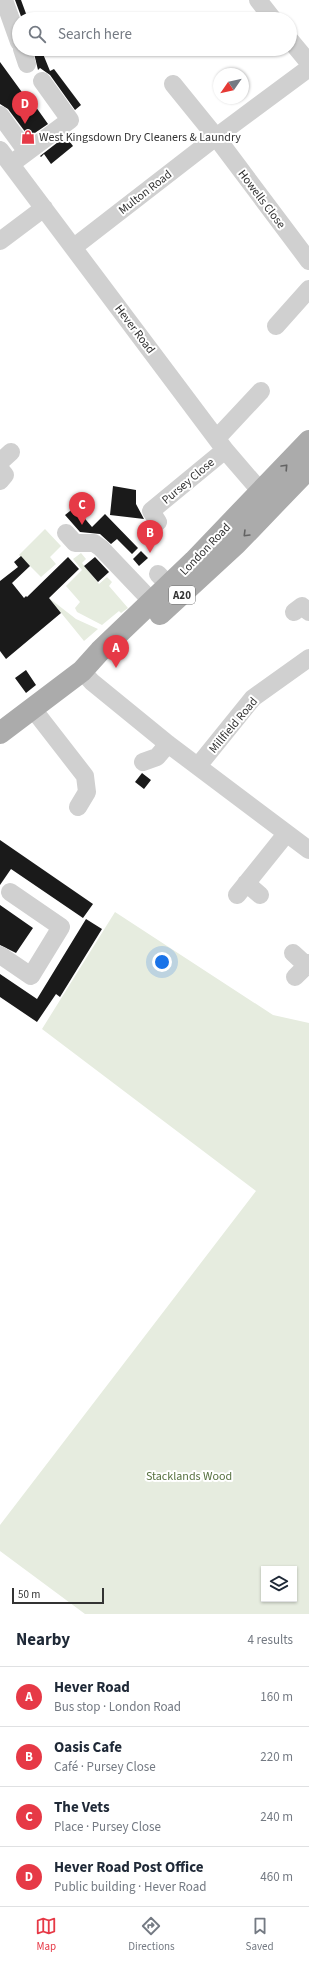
<!DOCTYPE html>
<html lang="en">
<head>
<meta charset="utf-8">
<style>
  body { margin:0; font-family:"Source Sans 3",sans-serif; background:#f6f6f7; color:#1f2937 }
  .controls { position:absolute; right:12px; bottom:12px; display:grid; overflow:hidden; border-radius:0px; box-shadow:0 1px 3px #0004 }
  .controls button { width:36px; height:36px; display:grid; place-items:center; padding:0; border:0; border-bottom:1px solid #e0e1e3; background:#fff; color:#1f2937; font:20px sans-serif }
  .compass { position:absolute; left:213px; top:68px; width:36px; height:36px; border-radius:50%; background:#fff; box-shadow:0 1px 3px #0004; rotate:236deg }
  .scale { position:absolute; left:12px; bottom:10px; width:92px; box-sizing:border-box; padding-left:4px; border:2px solid #333; border-top:0; font-size:11px; line-height:14px; white-space:nowrap; color:#333; -webkit-text-stroke:3px #fff; paint-order:stroke }
  .you { position:absolute; left:162px; top:962px; width:14px; height:14px; margin:-10px; border:3px solid #fff; border-radius:50%; background:#1a73e8; box-shadow:0 0 0 6px #1a73e833 }
  .badge { display:grid; place-items:center; width:26px; height:26px; border-radius:50%; background:#e63946; color:#fff; font-size:13px; font-weight:700 }
  .pin { position:absolute; translate:-50% -33px; filter:drop-shadow(0 1px 2px #0008) }
  .pin::after { content:''; position:absolute; top:21px; width:14px; height:12px; background:inherit; clip-path:polygon(0 0,100% 0,50% 100%) }
  .list { margin:0; padding:0; list-style:none }
  h2 { display:flex; justify-content:space-between; align-items:center; height:52px; margin:0; padding:0 16px; font-size:17px }
  h2 small { font-size:13px; font-weight:400; color:#747a83 }
  .list li { display:grid; grid-template-columns:26px 1fr auto; gap:12px; align-items:center; box-sizing:border-box; height:60px; padding:0 16px; border-top:1px solid #e0e1e3 }
  .list b { display:block; font-size:15px; white-space:nowrap }
  .list p { margin:0; font-size:13px; white-space:nowrap; color:#747a83 }
  .list em { font-size:13px; font-style:normal; color:#747a83 }
  .icon { flex:none; width:22px; height:22px; fill:none; stroke:currentColor; stroke-width:2; stroke-linecap:round; stroke-linejoin:round }
  .map { position:relative; flex:none; width:309px; height:1614px; overflow:hidden }
  .search { position:absolute; background:#fff; box-shadow:0 1px 3px #0004; left:12px; right:12px; top:12px; height:44px; display:flex; align-items:center; gap:10px; box-sizing:border-box; padding:0 14px; border-radius:22px; color:#747a83; font-size:15px }
  .sheet { height:292px; background:#fff }
  nav { display:flex; justify-content:space-around; align-items:center; box-sizing:border-box; height:56px; border-top:1px solid #e0e1e3; background:#fff; font-size:11px; color:#747a83 }
  nav a { display:grid; justify-items:center; gap:2px }
  nav .on { color:#e63946 }
  .map>svg:first-child { display:block }
  .green { fill:#e6ecdf; fill-rule:evenodd }
  .building { fill:#1a1a1a }
  .lines { fill:none; stroke-linecap:round; stroke-linejoin:round }
  .minor { stroke:#d0d0d0; stroke-width:18 }
  .major { stroke:#ababab; stroke-width:22 }
  .oneway { stroke:#636363 }
  .labels { text-anchor:middle; stroke-width:4; stroke-linejoin:round; paint-order:stroke }
  .shield { fill:#fff; stroke:#707070; stroke-width:1 }
  .shield-label { font-size:11px; font-weight:bold; fill:#333 }
  .poi-label { font-size:12px; fill:#333; stroke:#fff; text-anchor:start }
  .street-label { font-size:12px; fill:#333; stroke:#fff }
  .park-label { font-size:12px; fill:#56703f; stroke:#fff }
</style>
</head>
<body>
<div class="map">
<svg width="309" height="1614" viewBox="0 0 309 1614">
  <rect width="100%" height="100%" fill="#fff"/>
  <path class="green" d="M45,529l16,17 -11,11 6,7 -15,13 -22,-22z
    M81,553l5,6 -4,4 17,21 8,-7 5,5 -3,4 19,22 -7,5 -2,-2 -17,14 -25,-13 -2,-4 5,-6 -14,-16 16,-16 -9,-11z
    M49,598l27,21 22,10 -14,12z
    M115,912l158,103 36,8v591h-224l-85,-63v-26l256,-334 -214,-162zM264,1569h30v30h-30z"/>
  <path class="building" d="M15,0h6l7,19h-6z
    M33,49h8l9,22 4,-2 27,36 -6,5 -25,-35 -10,-7 -2,2z
    M0,62l24,33 2,-2 22,31 -19,13 -21,-28 -8,-5z
    M67,138l6,8 -22,18 -7,-10 -3,3 -1,-1 22,-17 2,1z
    M113,486l23,4v14l8,15 -34,-4z
    M75,507l17,20 13,-13 33,34 -6,6 -15,-15 -6,5 -11,-10 -20,-2 -15,-17z
    M141,551l7,7 -9,8 -6,-7z
    M21,556l9,10 -18,17 12,15 2,-2 1,1 41,-40 11,12 -30,29 12,15 -55,46 -6,-8v-70l18,-14 -4,-5z
    M95,557l14,15 -11,10 -14,-16z
    M26,670l10,15 -10,8 -11,-15z
    M142,773l9,7 -7,9 -9,-7z
    M0,840l93,64 -10,14 -72,-49 -11,16z
    M0,905l33,23 -17,25 -16,-8z
    M86,919l16,10 -42,68 -4,-3 -19,28 -37,-25v-23l37,25z"/>
  <g class="lines">
    <path class="minor" d="M4,0l15,42
      M258,0l15,19
      M290,40l19,23
      M22,49l5,15
      M173,84l43,53 93,124
      M0,115l27,37
      M0,150l225,300 44,51
      M11,164l59,-44 -28,-39
      M0,241l44,-33
      M74,247l142,-110 93,-69
      M276,326l33,-37
      M217,438l44,-47
      M0,462l11,-10
      M0,469l5,6 -5,6
      M158,522l-7,-11 74,-61
      M66,533l9,10h19l7,5 60,63
      M158,574l20,21
      M294,612l8,-6 7,6
      M82,671l10,11 76,62 141,106
      M33,709l52,67 2,16 -9,15
      M143,762l14,-5 11,-13
      M198,766l55,-68 56,-40
      M246,883l14,12
      M237,895l49,-61
      M293,953l14,13
      M0,955l31,21 30,-49 -51,-35
      M295,977l14,-14"/>
    <path class="major" d="M160,614l76,-70 73,-76
      M0,733l82,-62 18,-20 94,-90 115,-120"/>
  </g>
  <defs><path id="oneway-chevron" d="M-2-3.5L2.5 0L-2 3.5" fill="none" stroke-width="1.6" stroke-linecap="round" stroke-linejoin="round"/></defs>
  <g class="oneway">
    <use href="#oneway-chevron" transform="translate(285 467) rotate(-47)"/>
    <use href="#oneway-chevron" transform="translate(246 534) rotate(135)"/>
  </g>
  <defs>
    <symbol id="shop-bare" viewBox="-9 -9 18 18"><path d="M-5-2.5h2.3a2.7 3.5 0 0 1 5.4 0H5L5.5 6h-11ZM-1.5-2.5h3a1.5 2.3 0 0 0-3 0Z" fill="#e63946" stroke="#fff" stroke-width="2.5" paint-order="stroke"/></symbol>
  </defs>
  <g fill-rule="evenodd">
    <use href="#shop-bare" x="18" y="127" width="20" height="20"/>
  </g>
  <g class="labels">
    <rect class="shield" x="169" y="586" width="26" height="18" rx="3"/>
    <g class="shield-label">
      <text x="182" y="599">A20</text>
    </g>
    <g class="poi-label">
      <text x="39" y="141">West Kingsdown Dry Cleaners &amp; Laundry</text>
    </g>
    <g class="street-label">
      <text transform="translate(145 192) rotate(-38)" y="4">Multon Road</text>
      <text transform="translate(262 199) rotate(53)" y="4">Howells Close</text>
      <text transform="translate(135 329) rotate(53)" y="4">Hever Road</text>
      <text transform="translate(188 481) rotate(-40)" y="4">Pursey Close</text>
      <text transform="translate(205 549) rotate(-46)" y="4">London Road</text>
      <text transform="translate(233 725) rotate(-50)" y="4">Millfield Road</text>
    </g>
    <g class="park-label">
      <text x="189" y="1480">Stacklands Wood</text>
    </g>
  </g>
</svg>
<div class="controls">
<button><svg class="icon" aria-label="layers" viewBox="0 0 24 24"><path d="M12 4l9 5-9 5-9-5zM3 14l9 5 9-5"/></svg></button>
</div>
<svg class="compass" viewBox="-18 -18 36 36"><path d="M0-13l5 13h-10z" fill="#e53935"/><path d="M0 13l5-13h-10z" fill="#747a83"/></svg>
<div class="scale">50 m</div>
<div class="you"></div>
<div class="pin badge" style="left:116px;top:668px">A</div>
<div class="pin badge" style="left:150px;top:553px">B</div>
<div class="pin badge" style="left:82px;top:525px">C</div>
<div class="pin badge" style="left:25px;top:124px">D</div>
<div class="search"><svg class="icon" aria-label="search" viewBox="0 0 24 24"><circle cx="10" cy="10" r="6"/><path d="M15 15l6 6"/></svg>Search here</div>
</div>
<section class="sheet">
<h2>Nearby<small>4 results</small></h2>
<ul class="list">
<li><span class="badge">A</span><div><b>Hever Road</b><p>Bus stop · London Road</p></div><em>160 m</em></li>
<li><span class="badge">B</span><div><b>Oasis Cafe</b><p>Café · Pursey Close</p></div><em>220 m</em></li>
<li><span class="badge">C</span><div><b>The Vets</b><p>Place · Pursey Close</p></div><em>240 m</em></li>
<li><span class="badge">D</span><div><b>Hever Road Post Office</b><p>Public building · Hever Road</p></div><em>460 m</em></li>
</ul>
</section>
<nav>
<a class="on"><svg class="icon" aria-label="map" viewBox="0 0 24 24"><path d="M3 6l6-2 6 2 6-2v14l-6 2-6-2-6 2zM9 4v14M15 6v14"/></svg>Map</a>
<a><svg class="icon" aria-label="directions" viewBox="0 0 24 24"><path d="M12 3l9 9-9 9-9-9zM9 14v-3h6M13 9l2 2-2 2"/></svg>Directions</a>
<a><svg class="icon" aria-label="saved" viewBox="0 0 24 24"><path d="M7 4h10v16l-5-4-5 4z"/></svg>Saved</a>
</nav>
</body>
</html>
